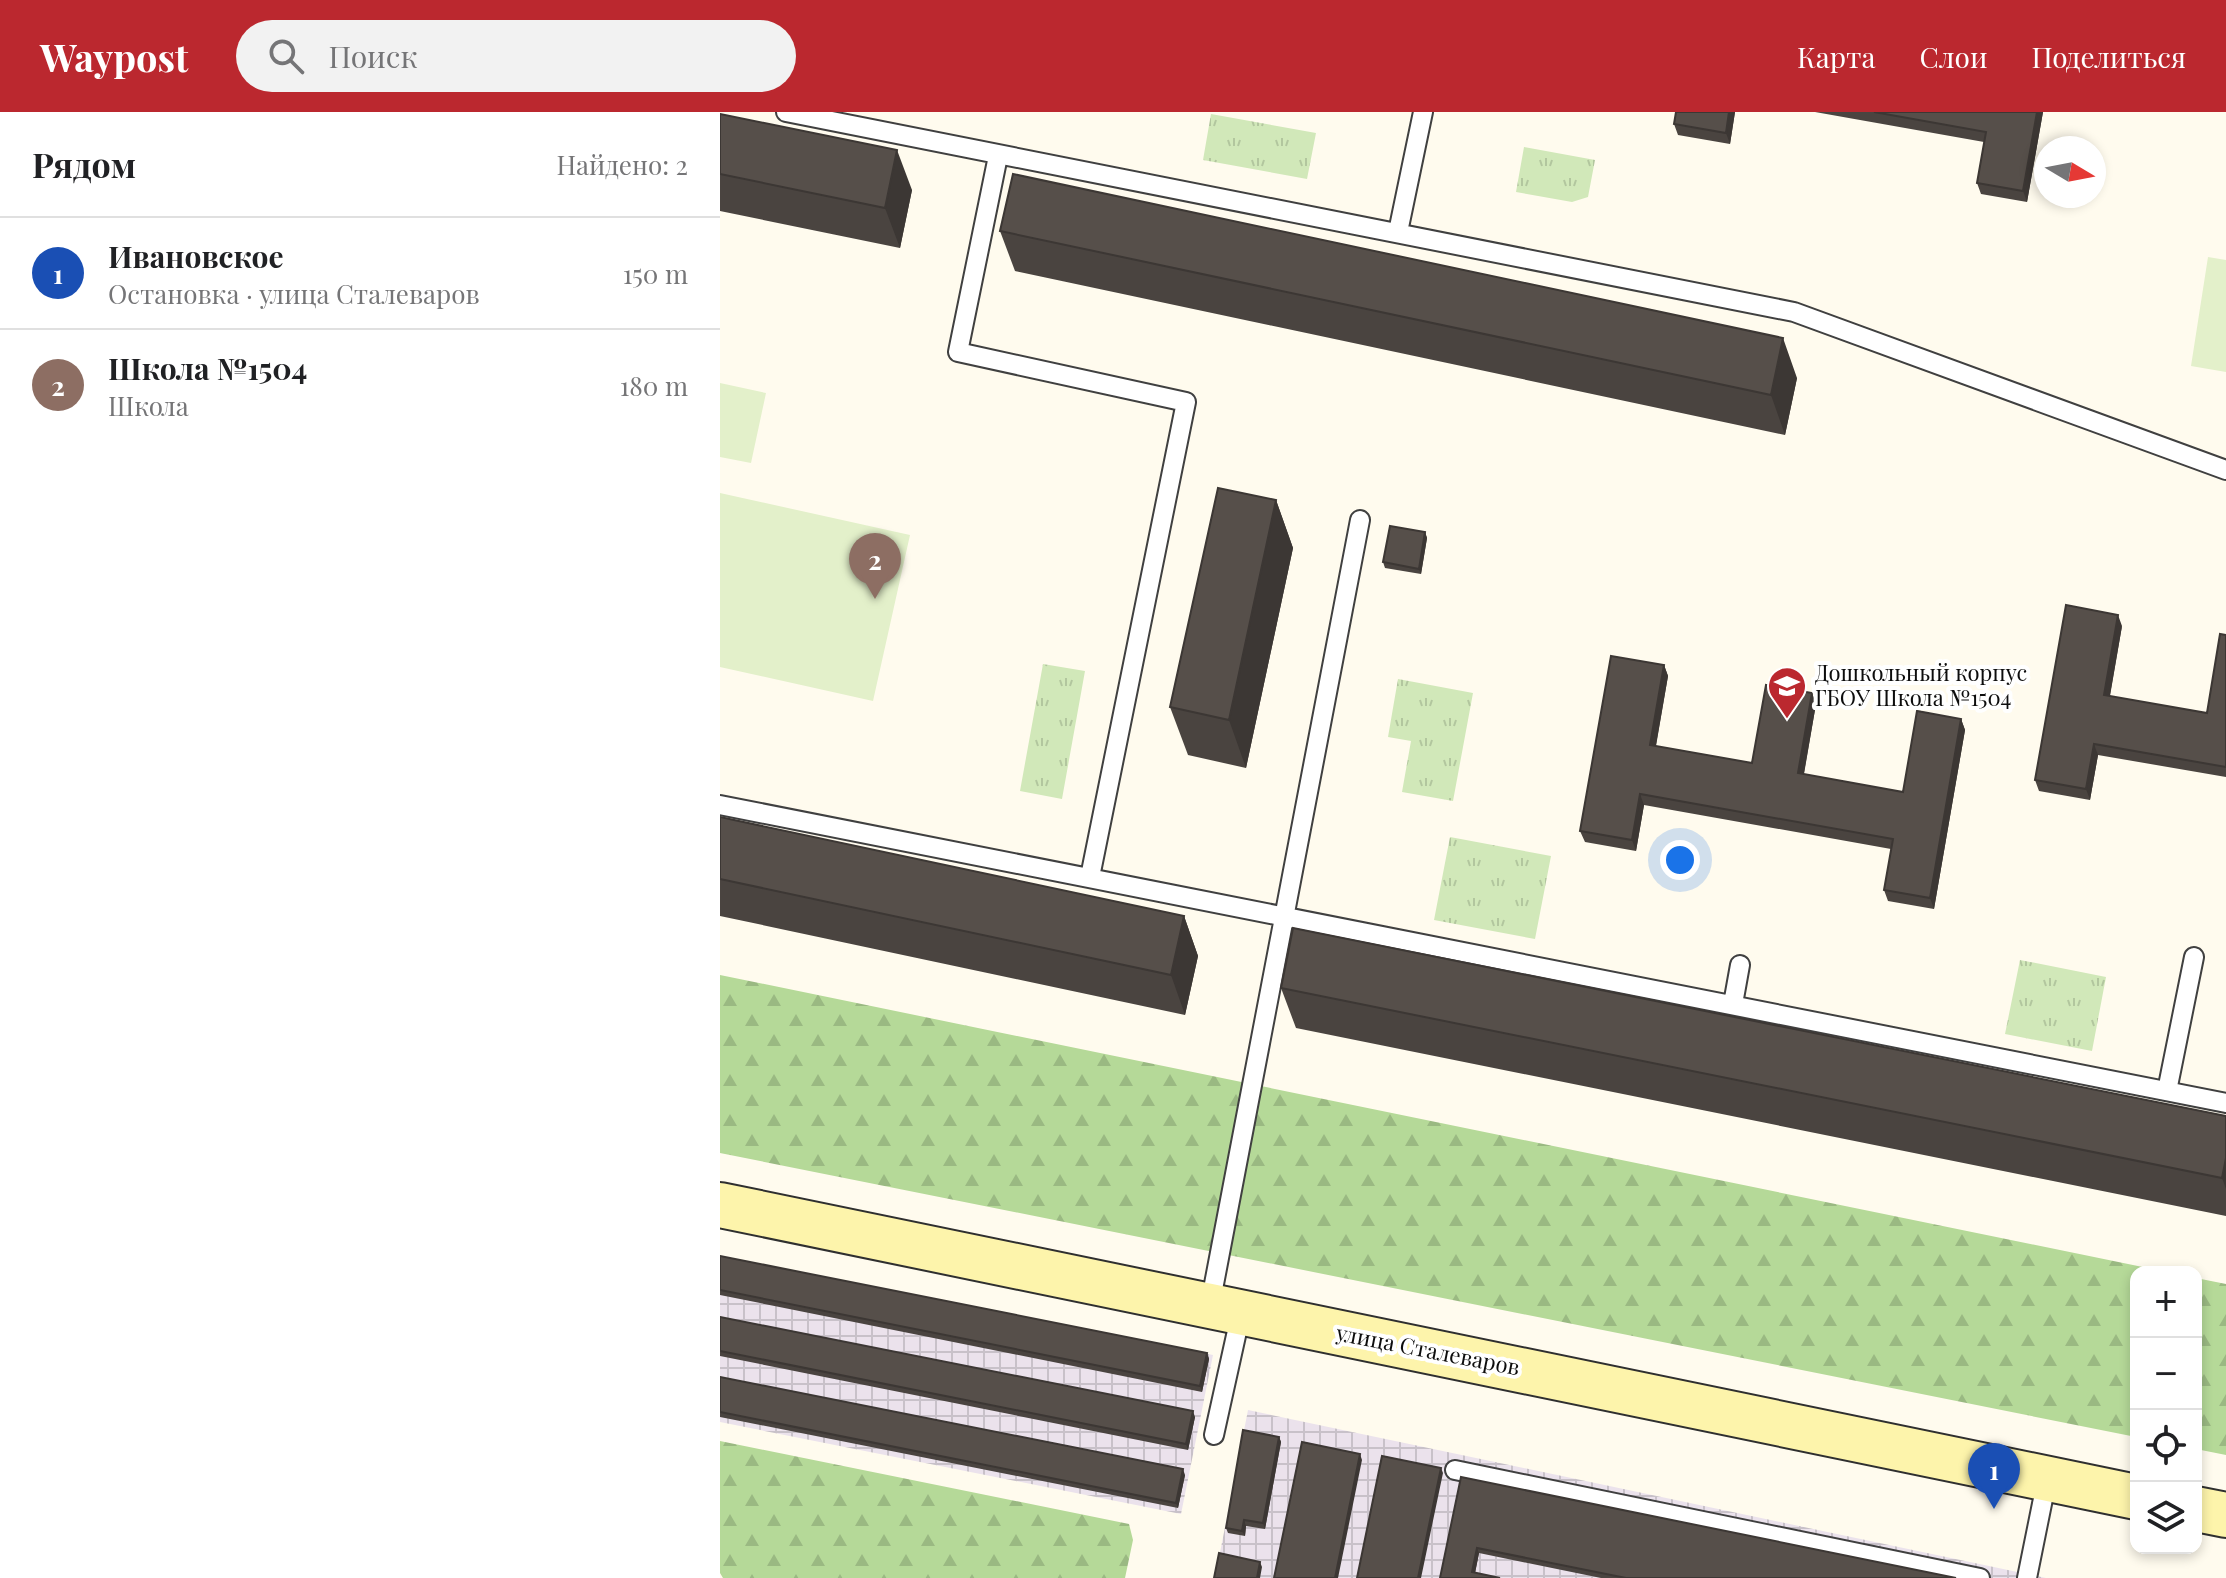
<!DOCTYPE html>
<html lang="ru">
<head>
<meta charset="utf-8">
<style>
  body { margin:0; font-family:"Playfair Display",serif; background:#f2f2f2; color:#202124 }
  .controls { position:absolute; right:24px; bottom:24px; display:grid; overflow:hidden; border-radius:16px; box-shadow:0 4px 12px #0003 }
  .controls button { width:72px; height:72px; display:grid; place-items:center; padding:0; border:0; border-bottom:2px solid #e0e0e0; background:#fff; color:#202124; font:40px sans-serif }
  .compass { position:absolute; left:1314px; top:24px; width:72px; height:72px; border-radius:50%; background:#fff; box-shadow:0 4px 12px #0003; rotate:100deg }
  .you { position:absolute; left:960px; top:748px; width:28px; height:28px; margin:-20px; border:6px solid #fff; border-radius:50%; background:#1a73e8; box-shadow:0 0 0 12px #1a73e833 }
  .badge { display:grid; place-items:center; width:52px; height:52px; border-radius:50%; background:#bb282f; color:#fff; font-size:26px; font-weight:700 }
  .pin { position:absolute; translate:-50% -66px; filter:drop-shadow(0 2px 4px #0008) }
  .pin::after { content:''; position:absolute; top:42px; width:28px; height:24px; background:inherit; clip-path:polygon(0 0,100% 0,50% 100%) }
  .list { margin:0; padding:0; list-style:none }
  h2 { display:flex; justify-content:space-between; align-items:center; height:104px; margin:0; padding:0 32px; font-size:34px }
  h2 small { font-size:26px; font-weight:400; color:#757577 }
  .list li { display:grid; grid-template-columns:52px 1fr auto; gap:24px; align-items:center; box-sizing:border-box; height:112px; padding:0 32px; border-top:2px solid #e0e0e0 }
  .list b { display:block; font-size:30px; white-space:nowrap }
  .list p { margin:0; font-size:26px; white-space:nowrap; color:#757577 }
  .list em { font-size:26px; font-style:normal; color:#757577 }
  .icon { flex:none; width:44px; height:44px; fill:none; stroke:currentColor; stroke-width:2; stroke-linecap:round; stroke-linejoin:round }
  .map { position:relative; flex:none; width:1506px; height:1466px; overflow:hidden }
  header { display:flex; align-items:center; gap:48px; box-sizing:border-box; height:112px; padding:0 40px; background:#bb282f; color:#fff }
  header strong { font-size:38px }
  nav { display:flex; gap:44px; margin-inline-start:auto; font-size:28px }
  .search { width:560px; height:72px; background:#f2f2f2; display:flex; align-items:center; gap:20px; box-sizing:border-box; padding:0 28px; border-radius:44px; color:#757577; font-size:30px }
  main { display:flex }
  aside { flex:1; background:#fff }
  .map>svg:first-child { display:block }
  .industrial { fill:url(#industrial-grid) }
  .forest { fill:url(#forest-firs) }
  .park { fill:url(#park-tufts) }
  .pitch { fill:#e3f0ca }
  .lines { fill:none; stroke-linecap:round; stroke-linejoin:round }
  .service-casing { stroke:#404040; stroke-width:22 }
  .secondary-casing { stroke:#2f2f2f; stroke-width:48 }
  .service { stroke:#fff; stroke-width:18 }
  .secondary { stroke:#fdf4ab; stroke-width:44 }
  .wall { fill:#4a4440 }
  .shaded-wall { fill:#3c3734 }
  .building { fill:#564f4a; stroke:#3c3734; stroke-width:2 }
  .labels { text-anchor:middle; stroke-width:8; stroke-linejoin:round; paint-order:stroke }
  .poi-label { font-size:22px; fill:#0d0d0d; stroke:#fff; text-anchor:start }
  .street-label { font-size:22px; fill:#0d0d0d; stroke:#fff }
</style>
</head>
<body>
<header>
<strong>Waypost</strong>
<div class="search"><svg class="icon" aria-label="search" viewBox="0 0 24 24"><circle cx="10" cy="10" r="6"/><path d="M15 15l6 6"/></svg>Поиск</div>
<nav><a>Карта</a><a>Слои</a><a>Поделиться</a></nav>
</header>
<main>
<aside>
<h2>Рядом<small>Найдено: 2</small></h2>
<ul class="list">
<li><span class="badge" style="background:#1a4fb4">1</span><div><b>Ивановское</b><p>Остановка · улица Сталеваров</p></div><em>150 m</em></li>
<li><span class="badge" style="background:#8d6e63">2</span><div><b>Школа №1504</b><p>Школа</p></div><em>180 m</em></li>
</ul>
</aside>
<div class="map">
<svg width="1506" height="1466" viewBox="0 0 1506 1466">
  <defs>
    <pattern id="industrial-grid" width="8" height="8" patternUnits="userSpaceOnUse" patternTransform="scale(2)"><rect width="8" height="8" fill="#ebe2ec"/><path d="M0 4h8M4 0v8" fill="none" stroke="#c8c1c9"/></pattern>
    <pattern id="forest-firs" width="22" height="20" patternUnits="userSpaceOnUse" patternTransform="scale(2)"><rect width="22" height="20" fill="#b5d998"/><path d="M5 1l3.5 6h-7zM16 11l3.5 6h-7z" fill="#9ab982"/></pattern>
    <pattern id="park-tufts" width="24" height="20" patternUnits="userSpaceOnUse" patternTransform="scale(2)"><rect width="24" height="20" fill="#d1e8b9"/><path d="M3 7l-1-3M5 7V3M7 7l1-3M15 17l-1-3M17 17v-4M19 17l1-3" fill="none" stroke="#b2c69e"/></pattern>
  </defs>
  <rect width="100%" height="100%" fill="#fffbee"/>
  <path class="industrial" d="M0,1144l493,99 -32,159 -461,-92z
    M528,1298l798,168h-831z"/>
  <path class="forest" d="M0,863l1447,297h-31v165l-1416,-284z
    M1476,1166l30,6v171l-30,-6z
    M0,1329l409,83 4,16 -8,38h-402l-3,-5z"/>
  <path class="park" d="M491,2l105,19 -9,46 -104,-19z
    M804,35l71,13 -7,37 -16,5 -56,-10z
    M323,552l42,7 -23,128 -42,-8z
    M678,567l75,14 -20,108 -51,-9 9,-51 -23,-4z
    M730,725l101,19 -16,83 -101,-19z
    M1300,848l86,17 -14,74 -87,-17z"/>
  <path class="pitch" d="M1488,145l18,3v112l-35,-6z
    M0,271l46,10 -15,70 -31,-6z
    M0,381l190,42 -37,166 -153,-34z"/>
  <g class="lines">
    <defs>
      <path id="service" d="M66,0l1008,200 432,158
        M278,44l-40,196 228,50 -96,475
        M678,120l25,-120
        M0,693l1506,298
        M1013,892l7,-39
        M1447,979l27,-134
        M490,1193l150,-785
        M494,1323l27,-122
        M735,1358l525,108
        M1307,1466l20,-99"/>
      <path id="secondary" d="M0,1093l1416,292
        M1476,1397l30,6"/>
    </defs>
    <use href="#service" class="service-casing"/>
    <use href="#secondary" class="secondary-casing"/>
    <use href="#service" class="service"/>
    <use href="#secondary" class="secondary"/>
  </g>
  <path class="wall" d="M956,0h59l-5,32 -52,-9 -4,-11z
    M1095,0h228l-16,90 -46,-8 -4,-11 7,-41z
    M0,2l192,76 -12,58 -180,-37z
    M280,119l797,147 -12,57 -770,-164z
    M556,388l17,48 -47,220 -58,-13 -18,-48z
    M705,420l2,6 -6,36 -36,-6 -2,-6z
    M1402,514l-12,70 97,17 19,-78v142l-128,-22 -8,45 -51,-9 -4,-11z
    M944,553l4,11 -12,70 96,17 60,-70 4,11 -12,70 99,18 58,-73 4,11 -31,179 -46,-8 -4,-11 7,-41 -247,-44 -8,46 -51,-9 -5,-11z
    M0,705l464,99 14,40 -13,59 -465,-99z
    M561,876l945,128v100l-930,-188z
    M0,1144l487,97 2,6 -7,33 -482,-97z
    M0,1205l475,100 -7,33 -468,-94z
    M0,1265l465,98 -7,33 -458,-91z
    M559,1325l2,5 -16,87 -19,-3 -1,10 -17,-3 -2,-5z
    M741,1365l495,101h-355l-122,-25 -4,20 -35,5z"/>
  <path class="shaded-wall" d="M1009,0h6l-5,32 -4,-11z
    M1317,0h6l-16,90 -4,-11z
    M177,38l15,40 -12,58 -15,-40z
    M1063,226l14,40 -12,57 -14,-40z
    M556,388l17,48 -47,220 -17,-48z
    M705,420l2,6 -6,36 -2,-5z
    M1398,503l4,11 -14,80 -4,-11z
    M944,553l4,11 -14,80 -4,-11z
    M1092,581l4,11 -14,80 -4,-11z
    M1241,607l4,11 -31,179 -4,-11z
    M1374,632l4,11 -8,45 -4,-11z
    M920,682l4,11 -8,46 -4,-11z
    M464,804l14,40 -13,59 -14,-40z
    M1506,1046v31l-4,-11z
    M487,1241l2,6 -7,33 -2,-6z
    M473,1299l2,6 -7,33 -2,-6z
    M559,1325l2,5 -16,87 -2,-6z
    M640,1342l2,6 -24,118h-3z
    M721,1356l2,5 -22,105h-3z
    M463,1357l2,6 -7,33 -2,-5z
    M524,1408l2,6 -1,10 -3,-5z
    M757,1436l2,5 -5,25 -2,-6z
    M540,1450l2,5 -2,11h-3z"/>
  <path class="building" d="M956,0h53l-3,21 -52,-9z
    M1154,0h163l-14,79 -46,-8 9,-51z
    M0,2l177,36 -12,58 -165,-34z
    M293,62l770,164 -12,57 -771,-164z
    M498,376l58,12 -47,220 -59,-13z
    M670,414l35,6 -6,37 -36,-7z
    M1346,493l52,10 -14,80 103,18 13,-79 6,1v132l-132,-23 -8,45 -51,-9z
    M891,544l53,9 -14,80 102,18 14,-78 46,8 -14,80 105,19 14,-81 44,8 -31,179 -46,-8 9,-51 -253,-45 -8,46 -52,-9z
    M0,705l464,99 -13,59 -451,-96z
    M573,816l933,188v42l-4,20 -941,-190z
    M0,1144l487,97 -7,33 -480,-96z
    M0,1205l473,94 -7,33 -466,-93z
    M0,1265l463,92 -7,34 -456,-91z
    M523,1318l36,7 -16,86 -19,-3 -2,11 -16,-3z
    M582,1330l58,12 -25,124h-61z
    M662,1344l59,12 -23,110h-61z
    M741,1365l495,101h-330l-149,-30 -5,24 28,6h-60z
    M499,1441l41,9 -3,16h-43z"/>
  <defs>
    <symbol id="school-pin" viewBox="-11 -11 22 30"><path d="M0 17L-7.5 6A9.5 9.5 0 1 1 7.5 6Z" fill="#bb282f" stroke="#fff"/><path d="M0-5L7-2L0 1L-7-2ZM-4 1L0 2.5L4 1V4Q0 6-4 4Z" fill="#fff"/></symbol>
  </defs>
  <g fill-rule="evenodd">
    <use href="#school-pin" x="1045" y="552" width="44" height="60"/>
  </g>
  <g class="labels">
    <g class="poi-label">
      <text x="1095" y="569">Дошкольный корпус<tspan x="1095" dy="25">ГБОУ Школа №1504</tspan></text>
    </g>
    <g class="street-label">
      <text transform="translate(708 1238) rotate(11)" y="8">улица Сталеваров</text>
    </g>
  </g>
</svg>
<div class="controls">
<button>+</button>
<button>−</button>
<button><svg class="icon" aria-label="locate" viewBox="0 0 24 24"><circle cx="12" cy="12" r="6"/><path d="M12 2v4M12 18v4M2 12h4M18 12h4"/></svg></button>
<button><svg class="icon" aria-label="layers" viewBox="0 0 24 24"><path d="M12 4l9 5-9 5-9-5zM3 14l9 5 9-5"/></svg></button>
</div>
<svg class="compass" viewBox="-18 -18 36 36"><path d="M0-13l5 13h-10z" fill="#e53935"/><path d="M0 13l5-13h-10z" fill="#757577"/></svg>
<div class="you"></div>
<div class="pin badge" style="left:1274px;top:1397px;background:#1a4fb4">1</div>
<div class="pin badge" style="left:155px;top:487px;background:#8d6e63">2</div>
</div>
</main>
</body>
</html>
